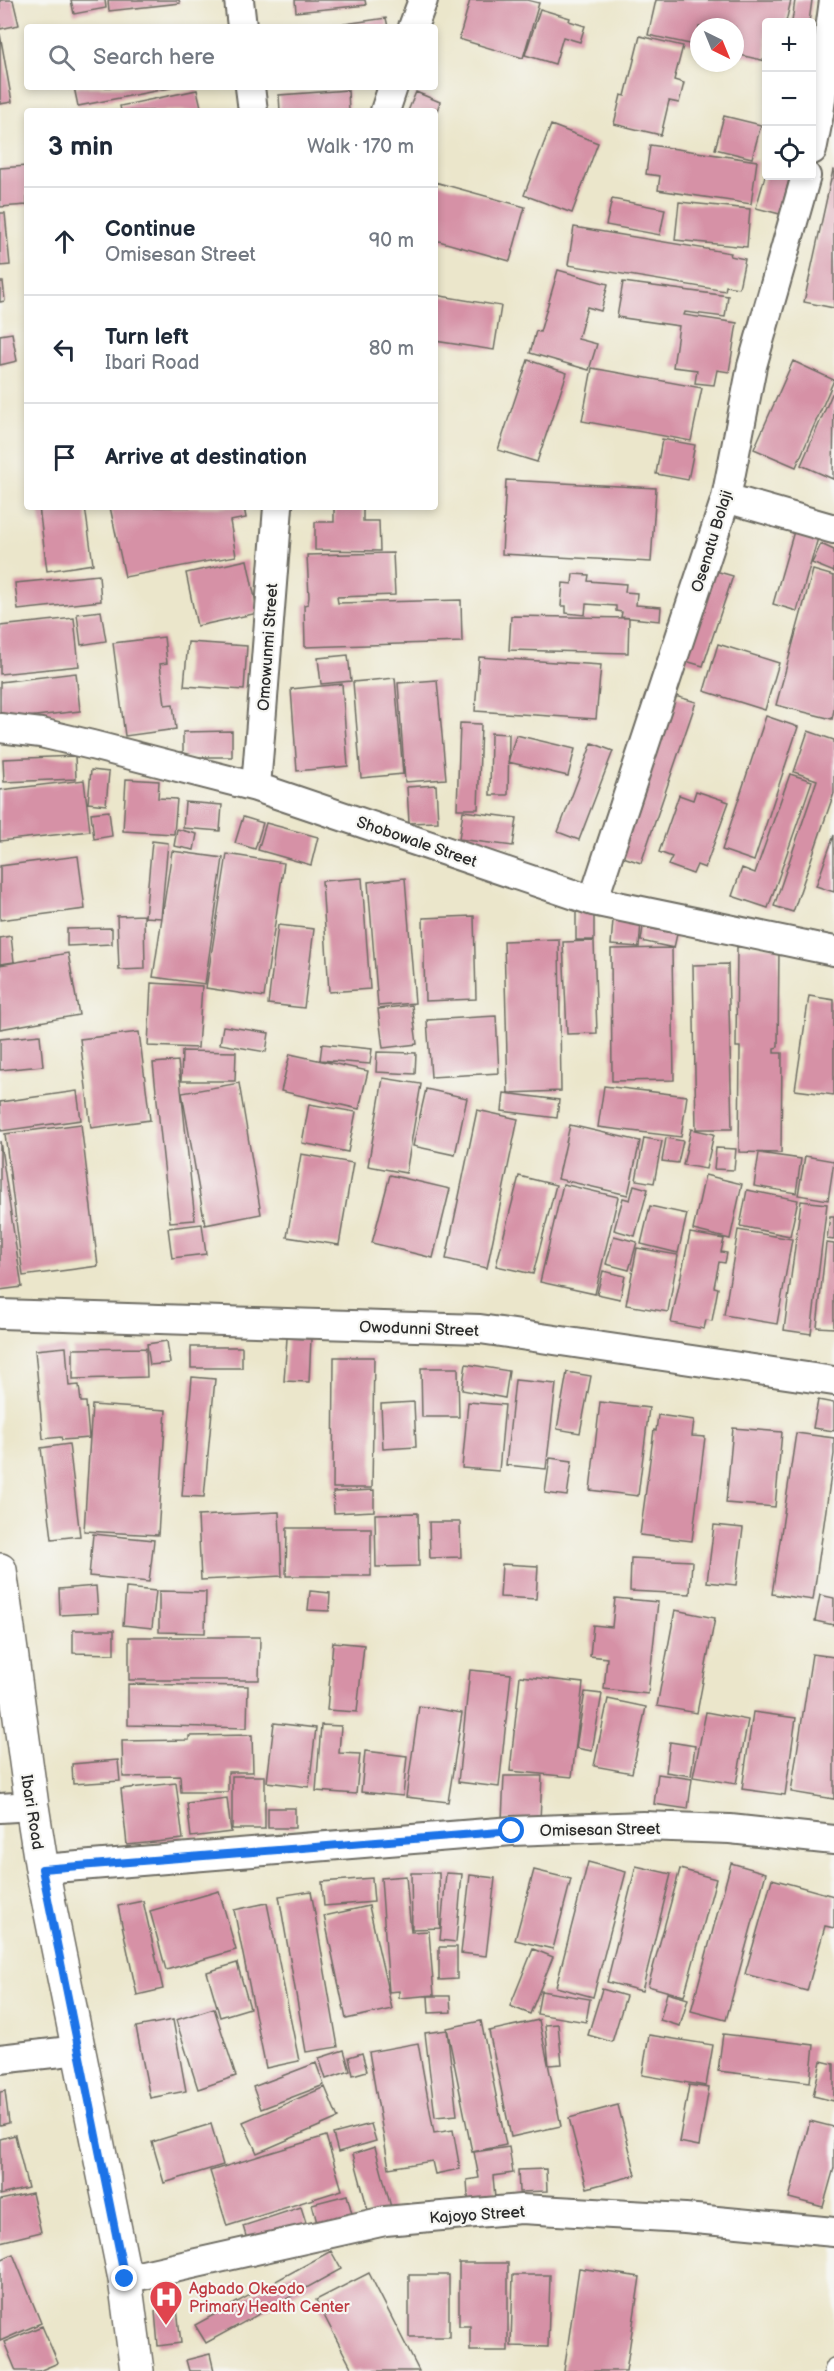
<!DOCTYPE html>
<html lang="en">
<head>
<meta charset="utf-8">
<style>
  body { margin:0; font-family:"Balsamiq Sans",sans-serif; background:#f6f6f7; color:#1f2937 }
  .controls { position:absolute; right:18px; top:18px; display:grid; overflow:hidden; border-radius:6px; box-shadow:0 3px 9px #0003 }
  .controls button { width:54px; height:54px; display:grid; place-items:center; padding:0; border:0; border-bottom:2px solid #e0e1e3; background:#fff; color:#1f2937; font:30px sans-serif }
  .compass { position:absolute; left:690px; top:18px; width:54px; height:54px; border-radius:50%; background:#fff; box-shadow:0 3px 9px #0003; rotate:137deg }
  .stop { position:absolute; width:18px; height:18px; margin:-14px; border:4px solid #1a73e8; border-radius:50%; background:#fff }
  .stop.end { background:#1a73e8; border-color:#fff; box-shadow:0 2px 6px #0008 }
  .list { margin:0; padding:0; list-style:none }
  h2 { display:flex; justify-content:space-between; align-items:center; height:78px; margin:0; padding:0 24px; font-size:26px }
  h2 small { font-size:20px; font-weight:400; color:#747a83 }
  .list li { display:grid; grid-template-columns:39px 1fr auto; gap:18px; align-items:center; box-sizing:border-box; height:108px; padding:0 24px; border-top:2px solid #e0e1e3 }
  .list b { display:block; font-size:22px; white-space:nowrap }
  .list p { margin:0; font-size:20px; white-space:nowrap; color:#747a83 }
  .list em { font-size:20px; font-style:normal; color:#747a83 }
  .icon { flex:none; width:33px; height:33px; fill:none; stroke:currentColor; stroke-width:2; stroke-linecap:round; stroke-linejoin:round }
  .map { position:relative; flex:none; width:834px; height:2371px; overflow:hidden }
  .search { position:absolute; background:#fff; box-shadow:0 3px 9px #0003; left:24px; top:24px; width:414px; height:66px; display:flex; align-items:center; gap:15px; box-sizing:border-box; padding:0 21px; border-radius:6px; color:#747a83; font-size:22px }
  .panel { position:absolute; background:#fff; box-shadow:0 3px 9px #0003; left:24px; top:108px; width:414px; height:402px; border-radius:6px }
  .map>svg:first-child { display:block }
  .building { fill:#d691a6 }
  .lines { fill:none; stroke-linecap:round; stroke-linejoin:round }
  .lane-casing { stroke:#6e6c63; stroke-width:18 }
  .street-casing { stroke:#6e6c63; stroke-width:32 }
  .secondary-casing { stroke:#6e6c63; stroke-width:36 }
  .lane { stroke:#fff; stroke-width:15 }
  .street { stroke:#fff; stroke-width:28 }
  .secondary { stroke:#fff; stroke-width:33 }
  .route { stroke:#1a73e8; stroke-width:8 }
  .labels { text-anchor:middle; stroke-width:4.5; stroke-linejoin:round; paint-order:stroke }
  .street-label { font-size:16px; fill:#2b2b2b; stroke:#f6f6f2 }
  .health-label { font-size:16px; fill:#be3a42; stroke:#f6f6f2; text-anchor:start }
</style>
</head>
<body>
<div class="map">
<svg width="834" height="2371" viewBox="0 0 834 2371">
  <rect width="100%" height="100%" fill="#f6f6f2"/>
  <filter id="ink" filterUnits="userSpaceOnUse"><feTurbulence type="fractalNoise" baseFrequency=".0167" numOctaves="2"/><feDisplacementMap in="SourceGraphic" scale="12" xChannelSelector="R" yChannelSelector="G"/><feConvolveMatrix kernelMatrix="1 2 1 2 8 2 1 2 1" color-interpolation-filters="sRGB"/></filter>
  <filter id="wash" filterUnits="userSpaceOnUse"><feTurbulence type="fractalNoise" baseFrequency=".008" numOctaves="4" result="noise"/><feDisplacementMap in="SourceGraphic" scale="24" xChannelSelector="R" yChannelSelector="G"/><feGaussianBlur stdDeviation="1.35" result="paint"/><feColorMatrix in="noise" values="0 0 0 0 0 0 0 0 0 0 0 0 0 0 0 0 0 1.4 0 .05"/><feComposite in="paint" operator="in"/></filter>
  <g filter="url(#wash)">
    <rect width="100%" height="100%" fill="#ebe6cb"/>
    <g id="blocks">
      <path class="building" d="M0,0h13l6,25 -19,4z
        M71,0h34l1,8 -32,6z
        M108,0h71l1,3 -71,8z
        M295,0h70l1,5 -70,7z
        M470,0h57l12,3 -16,55 -64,-19z
        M656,0h135l-5,22h-20v39l-31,-7v-27h-36v19l-51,-11z
        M795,0h17l-3,22h-17z
        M540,9l30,9 -1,3 16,5 -5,16 -17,-5 -8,27 -30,-9z
        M386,18l2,9h-57v-1z
        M0,34l12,68 -12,2z
        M640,36l43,10 -9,34 10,3 -5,20 -10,-2 -8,34 -47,-11 7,-29 4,1z
        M74,87h97v1l-93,18z
        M197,90l5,21h-81l-1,-5z
        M348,90l1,21h-69l-1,-16z
        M416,92l24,10 -3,9h-29z
        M724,116l37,9 -9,33 -37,-9z
        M551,125l47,18 -26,70 -48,-18z
        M650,145l107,16 -6,43 -93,-14 2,-14 -14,-2z
        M27,166v39l-27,2v-39z
        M833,170h1v138l-30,-6z
        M765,176h25l-10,38 -24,-6z
        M435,182l90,25 -15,54 -75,-21z
        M612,199l53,10 -5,26 -54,-10z
        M679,202l71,7 -3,38 -72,-7z
        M0,213h5l5,52 -10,1z
        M574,227l157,26 -1,3 15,3 -6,29 -13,-2 -1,5 -157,-26z
        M558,270l50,14 -7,27 -14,-4 -9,32 19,5 -8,26 -59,-17 6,-22 4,1z
        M0,282h3l2,19 -5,1z
        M623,282l105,14 -3,21 -40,-5 -1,3 53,8 -8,49 -12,-2 -3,15 -19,-2 2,-13 -24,-3 6,-41 -62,-9z
        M435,295l66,11 -7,44 -59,-9z
        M12,333l5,28 -17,4v-30z
        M528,360l39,13 -30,89 -39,-12z
        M793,361l41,19 -38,87 -42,-18z
        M592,368l110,20 -11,53 -109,-20z
        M832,394l2,1 -1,84 -32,-14z
        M662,439l33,6 -7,35 -32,-6z
        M506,480l150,8 -5,74 -149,-8z
        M39,507h46l8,57 -46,7z
        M110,507h134l2,11 -16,3 6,35 -111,21z
        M334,507h29v14h16l1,30 -65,-1v-28h19z
        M794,531l24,7 -21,73 -24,-7z
        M821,544l13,6v22l-22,-9z
        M393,553l2,42 -58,2 1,6 123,-3 1,42 -157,5 -1,-42 4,-1 1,-7 -2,-42z
        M247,560l11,53 -61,13 -11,-53z
        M712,570l21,6 -30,90 -21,-6z
        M813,570l21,6v134l-2,9 -56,-14z
        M573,574l16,1 -1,6 38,3 -1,8 12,1 -1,12 25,2 -1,14 -39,-4 1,-5 -6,-1v-5l-30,-2 -1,11 -19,-2v-7h-5l2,-23 9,1z
        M99,575l2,26 -83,9 -3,-27z
        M101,611l5,30 -25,4 -4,-31z
        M511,616l118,2 -1,35 -119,-3z
        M74,618l5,48 -79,8v-48z
        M164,637l3,26 -7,1 5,41 8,-1 3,25 -51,7 -12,-93z
        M188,642l59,4 -3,44 -60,-4z
        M718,644l61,19 -14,47 -61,-19z
        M348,655l3,26 -30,3 -3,-26z
        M479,657l122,8 -5,54 -121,-8z
        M76,673l4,38 -80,9v-38z
        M395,678l8,96 -42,4 -8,-96z
        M437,680l9,99 -41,3 -7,-99z
        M342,684l6,82 -51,5 -6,-82z
        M675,696l21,6 -55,161 -21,-7z
        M766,716l32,11 -44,134 -32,-11z
        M460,723l21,1 -3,85h-21z
        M232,731v26h-49v-25z
        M808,731l26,9v53l-41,119 -19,-6 43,-126 -23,-8z
        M491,733l18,1 -1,61h-18z
        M516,735l59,14 -7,27 -60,-14z
        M592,743l21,8 -34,89 -21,-8z
        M75,756l1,23 -72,3 -1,-23z
        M91,770l18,2 -3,33 -18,-2z
        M790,774l22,7 -44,127 -36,-12 10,-28 13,5z
        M126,779l33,2 -1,17 19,1 -3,35 -51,-3z
        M84,780l6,51 -90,10v-51z
        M436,785l2,37 -29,1 -2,-36z
        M696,791l33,11 -24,66 -8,-3 -4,9 -25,-9 4,-8 -13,-5 20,-57 14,5z
        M185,802l37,3 -2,26 -37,-3z
        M109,811l3,25 -18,3 -3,-26z
        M463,811l54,7 -4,28 -54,-7z
        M243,817l20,6 -8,26 -20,-6z
        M266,823l52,14 -7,28 -53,-15z
        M177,829l20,5 -3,16 -20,-4z
        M834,835v57l-18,-6z
        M152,841l16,2 -7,75 -16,-1z
        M172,851l51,7 -18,126 -52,-7z
        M227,854l57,9 -20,134 -58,-9z
        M78,856l7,53 -85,11v-54z
        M362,878l8,111 -41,3 -7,-111z
        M405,878l10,125 -37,3 -10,-124z
        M576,912h18v28h-18z
        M144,915l1,54 -26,1 -2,-54z
        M474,916l2,83 -51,2 -2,-83z
        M613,920l28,2 -2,25 -28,-2z
        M278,925l36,4 -10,79 -36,-4z
        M643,927l34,7 -3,14 -33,-7z
        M112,928v16l-45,2v-17z
        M11,936l3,26 -14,2v-26z
        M559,939l2,152 -53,2 -4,-152z
        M594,941l3,92 -30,1 -4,-92z
        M737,947h42l-1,100 -4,1v5h8l-1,100 -42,-1 1,-105h-4z
        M672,948l2,132 -62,1 -1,-132z
        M68,953l11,62 -79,14v-64z
        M728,964l4,165h-36l-3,-164z
        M151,983l51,3 -4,62 -50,-2z
        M809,996l25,4v95l-39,-5z
        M412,1005l5,39 -34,4 -5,-39z
        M496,1016l3,57 -68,4 -4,-57z
        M223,1026l46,7 -3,19 -46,-8z
        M139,1032l11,88 -59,8 -11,-89z
        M40,1035l3,31 -43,4v-31z
        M322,1044l50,5 -2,15 -50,-4z
        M182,1051l54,1 -1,29h-54z
        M377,1052l39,1 -1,21 -39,-2z
        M290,1054l78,17 -9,38 -78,-18z
        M178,1061l17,159 -25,2 -17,-159z
        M383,1078l38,6 -15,89 -38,-7z
        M239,1083l22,131 -56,11 -23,-132z
        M604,1086l83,10 -6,41 -83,-10z
        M426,1089l41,9 -12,57 -42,-9z
        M77,1091l4,29 -80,11 -1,-29z
        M504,1093l55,7 -2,18 -55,-7z
        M309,1104l47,8 -8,40 -46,-9z
        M477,1110l41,9 -31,149 -41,-9z
        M81,1124l17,142 -75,10 -18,-142z
        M570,1125l70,16 -12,54 -70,-16z
        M691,1129l23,5 -8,35 -23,-4z
        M644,1138l18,3 -8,42 -18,-3z
        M666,1138l17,3 -5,22 -16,-2z
        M0,1141l22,146 -22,3z
        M716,1148l20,1 -2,21 -20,-1z
        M759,1153l42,6 -5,34 -42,-7z
        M301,1154l52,9 -14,82 -52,-8z
        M805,1156l29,5 -6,39 -30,-5z
        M390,1175l60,14 -17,69 -61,-15z
        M705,1175l37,9 -12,55 -37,-9z
        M519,1176l37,9 -23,89 -37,-8z
        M563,1184l55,13 -23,97 -55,-12z
        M634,1185l14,4 -13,47 -21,-6 9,-32 7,2z
        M747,1190l51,10 -8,36 -50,-10z
        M801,1201l26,3 -16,130 -27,-4z
        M650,1206l37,8 -9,39 -37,-9z
        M830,1216h4v24l-7,-1z
        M202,1224l4,30 -34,4 -4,-30z
        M738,1230l54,9 -15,85 -53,-9z
        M690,1233l34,6 -3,13 6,1 -2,10 -6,-1 -5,25 4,1 -6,33 -6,-1 -2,9 -33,-6z
        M614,1236l23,6 -8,28 -23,-6z
        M826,1243l8,1v84l-17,-1z
        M637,1248l41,7 -10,57 -42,-7z
        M603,1271l22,5 -5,23 -23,-5z
        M287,1338l24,1 -2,43 -25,-1z
        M167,1341l3,22 -20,2 -3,-21z
        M66,1347l3,39 10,-1 2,17h5l3,36 -27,2 -1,-3 -18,2 -8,-89z
        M191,1347h51v21h-51z
        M146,1348l1,29 -74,2v-30z
        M334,1357h40l-2,131h-39z
        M466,1364l43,7 -4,27 -43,-8z
        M421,1368h37l1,49h-37z
        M567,1372l24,4 -11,57 -23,-4z
        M192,1377l23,2 -11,118 -22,-1z
        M515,1380l41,4 -10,85 -40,-4z
        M818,1400l16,3v28l-21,-3z
        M414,1402l2,45 -33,2 -2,-45z
        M468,1402l37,3 -6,66 -37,-3z
        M600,1402l49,6 -11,88 -48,-6z
        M92,1405l74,5 -8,125 -74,-4z
        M658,1415l36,5 -2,16 13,1 -13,104 -52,-6 14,-105 2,1z
        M733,1428l49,4 -7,75 -49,-4z
        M796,1433l38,5v16l-21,146 -41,-6z
        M69,1444l11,92 -28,3 -11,-91z
        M550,1458l22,3 -5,35 -22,-3z
        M374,1490v21l-40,2 -1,-21z
        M279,1512l3,64 -81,4 -3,-64z
        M418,1513l1,53 -43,1 -1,-53z
        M429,1522h31l1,35 -31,1z
        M714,1525l29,3 -7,57 -29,-3z
        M287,1528h84v48h-85z
        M93,1534l61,6 -5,42 -60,-6z
        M631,1558l61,3 -2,33 -60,-3z
        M502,1564l36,2 -2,33 -36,-2z
        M96,1586l2,27 -38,2 -1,-26z
        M126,1588l30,3 -4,37 -29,-3z
        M159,1591l47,1 -1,41 -46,-1z
        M310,1591l20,2 -1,18 -21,-1z
        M820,1595l14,3v27l-19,-4z
        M615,1598l43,4 -10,92 -44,-5 3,-31 -17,-2 3,-31 19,2z
        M675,1610l40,8 -18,95 -40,-7z
        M73,1630h41v24l-41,-1z
        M129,1637h131l-1,43h-130z
        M333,1642l31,3 -7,67 -30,-2z
        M812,1654l22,3v142l-43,-7z
        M470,1670l41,4 -12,113 -41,-5z
        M520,1676l63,7 -11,94 -62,-6z
        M128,1684l120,2 -1,42 -119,-3z
        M585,1692l17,2 -10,57 -16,-3z
        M608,1699l38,8 -14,66 -38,-7z
        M419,1706l43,7 -14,89 -42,-5z
        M706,1712l42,8 -12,64 -43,-7z
        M753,1712l43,6 -11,77 -43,-6z
        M274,1723l42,5 -7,59 -42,-5z
        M321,1725l20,1 -2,27 21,1 -4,40 -40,-3z
        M252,1735l1,37h-25v20h-47l-1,-16 -57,1 -1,-36 67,-1v-4z
        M670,1742l25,4 -4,30 -25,-4z
        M365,1751l42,5 -4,40 -42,-4z
        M118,1760l2,21 -47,3 -1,-20z
        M658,1774l34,5 -4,30 -34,-5z
        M232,1776h33v53h-33z
        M504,1776h38l-2,45 -38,-1z
        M176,1783l7,56 -56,6 -6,-56z
        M227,1798l4,34 -40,5 -4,-34z
        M268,1808h27v20h-27z
        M588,1862l38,10 -33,125 -37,-10z
        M731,1863l35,10 -40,147 -35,-9z
        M636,1866l35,8 -29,117 -35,-9z
        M680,1869l36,10 -32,117 -36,-10z
        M534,1870l37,9 -18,70 -38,-9z
        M411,1873h28l1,55 -28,1z
        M446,1873l16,1 -6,68 -16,-2z
        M470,1875l25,3 -9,78 -25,-3z
        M406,1876l5,56 18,-1 5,64 -35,3v-7l-10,1 -8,-114z
        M372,1878l2,24 -50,4 -2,-24z
        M772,1879l62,17v32l-9,-2 -18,65 -62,-17z
        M219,1891l17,59 -70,20 -16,-59z
        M311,1891l27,156 -32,5 -27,-156z
        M143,1901l20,88 -26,6 -19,-89z
        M267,1903l32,158 -33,7 -32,-158z
        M369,1906l23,103 -46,10 -22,-103z
        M439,1947h18v32l-18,1z
        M533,1949l20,8 -23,57 -20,-8z
        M237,1963l13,45 -30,9 -13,-45z
        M602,1989l24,7 -14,46 -24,-7z
        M541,1991l49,8 -4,23 -49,-8z
        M667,1993l21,6 -8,27 -20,-6z
        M428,1996h22l1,16 -22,1z
        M214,2008l22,68 -38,13 -22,-69z
        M173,2020l13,71 -36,7 -14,-71z
        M539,2020l22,106 -50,11 -22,-106z
        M481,2021l25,124 -34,7 -25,-124z
        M558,2024l4,40 -13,1 -4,-40z
        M447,2030l10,85 -22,2 -10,-84z
        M723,2034l91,11 -4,37 -92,-11z
        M649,2035l64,10 -7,41 -64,-11z
        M418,2043l16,90 19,-3 7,39 -25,5 -3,-13 -43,7 -20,-116z
        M344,2050l6,21 -24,8 -7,-21z
        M362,2053l5,18 -14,4 -4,-18z
        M821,2061l13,3v37l-21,-5z
        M316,2063l8,22 -63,24 -8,-22z
        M689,2085l20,3 -10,58 -20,-4z
        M325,2087l13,31 -81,35 -14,-31z
        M5,2091l4,32 -9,2v-33z
        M618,2105l18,70 -49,13 -18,-70z
        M810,2121l24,6v41l-11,39 -34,-9z
        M211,2124l12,41 -59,18 -12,-41z
        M371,2124l5,17 -38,11 -5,-18z
        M15,2135l13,53 -28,7v-56z
        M326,2136l16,54 -115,36 -17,-55z
        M375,2147l17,64 -22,7 -17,-64z
        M509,2147l4,26 -20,3 3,33 -27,3 -2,-32 12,-2 -5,-26z
        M546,2169l1,22 -28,1 -1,-22z
        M32,2193l9,39 -41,10v-42z
        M347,2195l8,30 -35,9 -8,-30z
        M301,2207l8,25 -59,18 -7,-24z
        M331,2251l10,18 -135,74 -11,-18z
        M13,2254l28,69 -41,18v-81z
        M459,2263h49v88h-38v-25h-11z
        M579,2268l61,9 -14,94h-62z
        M369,2273l50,98h-66l-37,-71z
        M409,2275h40v62h-40z
        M513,2275h37l-2,72 -37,-1z
        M177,2309l4,34 -23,3 -3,-35z
        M42,2326l16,37 -19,8h-23l-12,-29z
        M210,2354l4,17h-25l-3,-11z"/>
    </g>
  </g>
  <g filter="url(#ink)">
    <use href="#blocks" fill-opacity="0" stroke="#6e6c63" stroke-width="1.5"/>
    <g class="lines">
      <defs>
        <path id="lane" d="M832,2371l2,-5"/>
        <path id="street" d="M239,0l3,27
          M413,27l10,-27
          M250,87l3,24
          M385,111l8,-24
          M812,150l7,-36 15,-114
          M726,498l108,31
          M0,728l41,5 51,12 164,42 337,114 241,50
          M256,787l22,-280
          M593,901l133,-403 26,-132 54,-190
          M0,1314l480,15 354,52
          M0,1808l32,-2
          M42,1869l470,-38 131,-5 87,3 104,11
          M0,2059l79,-9
          M125,2279l260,-58 136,-12 164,9 149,14"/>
        <path id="secondary" d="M0,1570l32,236 10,63 83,410 12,92"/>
      </defs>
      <use href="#lane" class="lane-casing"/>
      <use href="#street" class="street-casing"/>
      <use href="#secondary" class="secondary-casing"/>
      <use href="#lane" class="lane"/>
      <use href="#street" class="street"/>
      <use href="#secondary" class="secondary"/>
    </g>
  </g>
  <g class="lines" filter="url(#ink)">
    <path class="route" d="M125,2279l-83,-410 470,-38"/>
  </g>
  <defs>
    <symbol id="hospital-pin" viewBox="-11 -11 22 30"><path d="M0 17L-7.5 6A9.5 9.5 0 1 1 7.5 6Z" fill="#e0444e" stroke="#f6f6f2"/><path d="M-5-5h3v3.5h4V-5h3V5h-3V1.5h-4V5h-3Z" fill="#fff"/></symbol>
  </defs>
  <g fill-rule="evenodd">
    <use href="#hospital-pin" x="147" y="2278" width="38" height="52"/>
  </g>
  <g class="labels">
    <g class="street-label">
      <text transform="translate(711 541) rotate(-73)" y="6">Osenatu Bolaji</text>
      <text transform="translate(267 647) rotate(-86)" y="6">Omowunmi Street</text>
      <text transform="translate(417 841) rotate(19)" y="6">Shobowale Street</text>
      <text transform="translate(419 1328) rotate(2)" y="6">Owodunni Street</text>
      <text transform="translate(33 1812) rotate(81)" y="6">Ibari Road</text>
      <text transform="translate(600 1829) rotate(-1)" y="6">Omisesan Street</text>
      <text transform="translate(477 2214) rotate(-4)" y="6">Kajoyo Street</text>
    </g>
    <g class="health-label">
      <text x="189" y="2294">Agbado Okeodo<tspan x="189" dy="18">Primary Health Center</tspan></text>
    </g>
  </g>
</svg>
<div class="controls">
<button>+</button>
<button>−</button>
<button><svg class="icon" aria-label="locate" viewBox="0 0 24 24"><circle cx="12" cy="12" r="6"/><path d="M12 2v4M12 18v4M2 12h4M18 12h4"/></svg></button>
</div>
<svg class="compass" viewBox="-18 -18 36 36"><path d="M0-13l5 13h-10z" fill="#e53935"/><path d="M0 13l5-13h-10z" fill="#747a83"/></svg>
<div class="stop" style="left:512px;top:1831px"></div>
<div class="stop end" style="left:125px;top:2279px"></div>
<div class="search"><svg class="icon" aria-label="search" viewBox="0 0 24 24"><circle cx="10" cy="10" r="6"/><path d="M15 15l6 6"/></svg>Search here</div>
<section class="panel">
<h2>3 min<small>Walk · 170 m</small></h2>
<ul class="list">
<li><svg class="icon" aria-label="ahead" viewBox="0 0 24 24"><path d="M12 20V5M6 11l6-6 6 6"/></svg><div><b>Continue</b><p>Omisesan Street</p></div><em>90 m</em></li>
<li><svg class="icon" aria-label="left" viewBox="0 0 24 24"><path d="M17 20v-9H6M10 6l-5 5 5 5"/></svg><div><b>Turn left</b><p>Ibari Road</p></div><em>80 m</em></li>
<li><svg class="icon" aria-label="arrive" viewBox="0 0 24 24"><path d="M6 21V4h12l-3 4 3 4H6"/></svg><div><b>Arrive at destination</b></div></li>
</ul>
</section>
</div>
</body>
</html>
